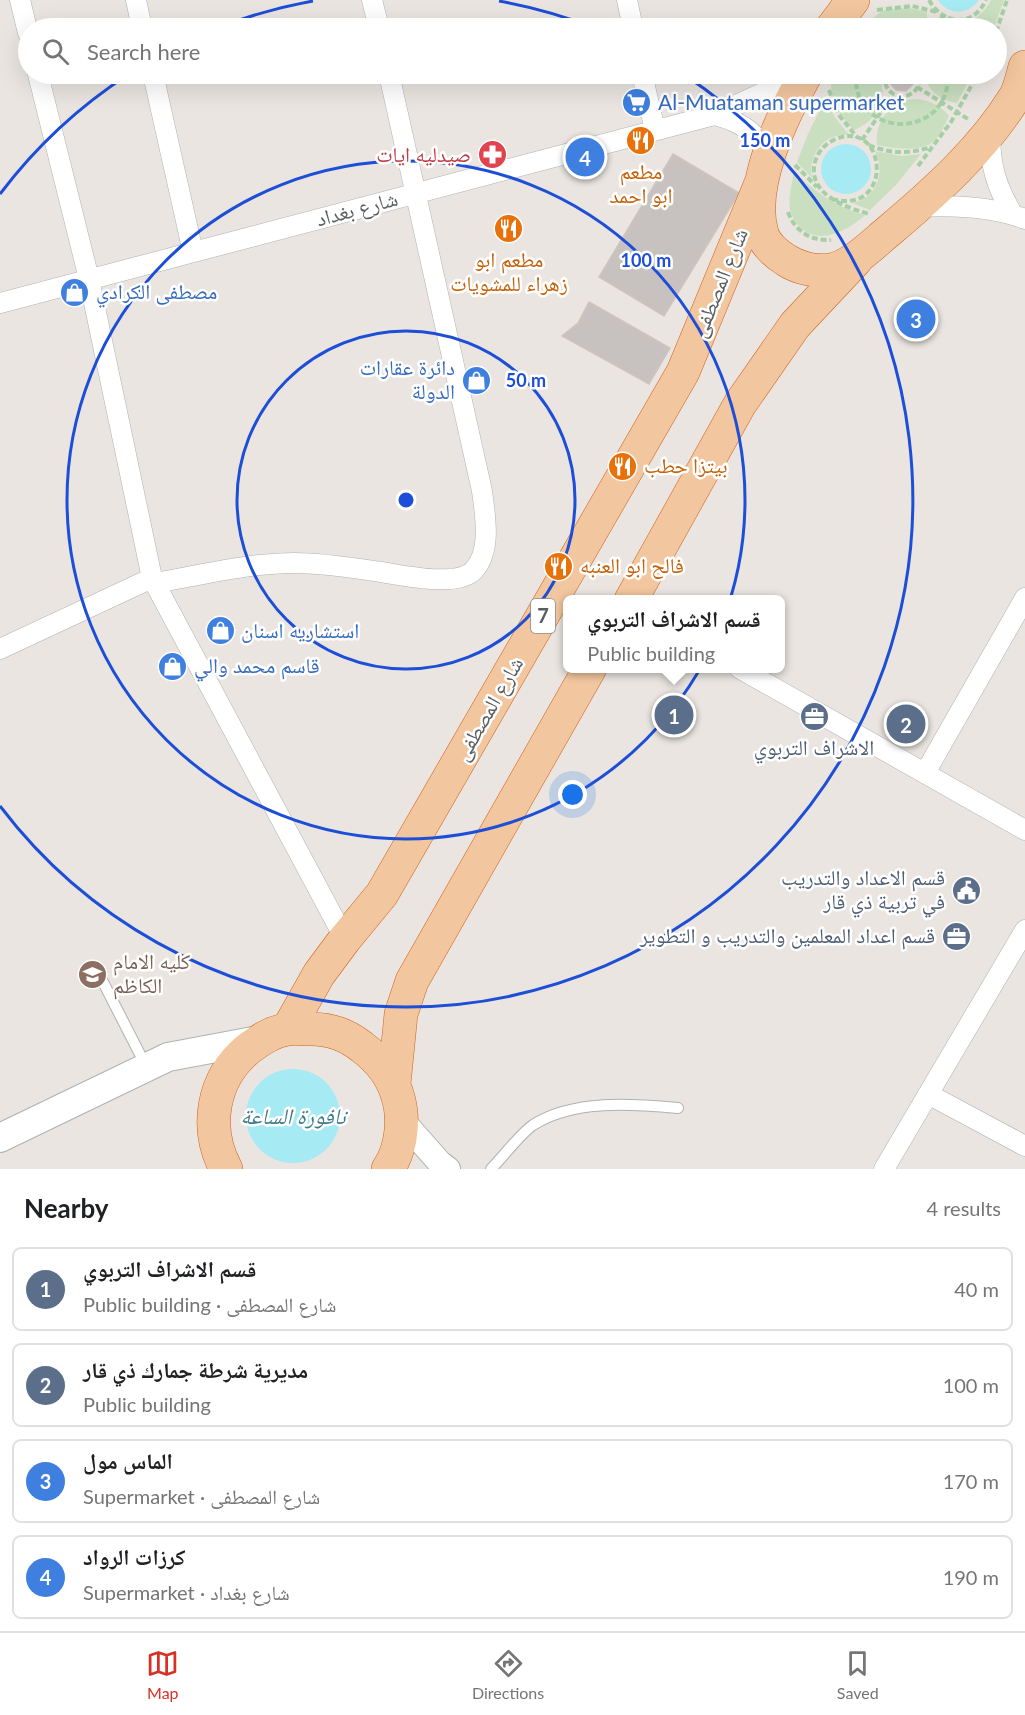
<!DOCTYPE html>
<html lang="en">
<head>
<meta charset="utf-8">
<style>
  body { margin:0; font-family:Lato,"Noto Naskh Arabic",sans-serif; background:#f6f6f6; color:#202124 }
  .you { position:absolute; left:573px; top:795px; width:21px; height:21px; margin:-15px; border:4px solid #fff; border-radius:50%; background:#1a73e8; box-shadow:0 0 0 9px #1a73e833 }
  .badge { display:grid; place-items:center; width:39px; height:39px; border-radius:50%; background:#d93025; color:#fff; font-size:20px; font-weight:700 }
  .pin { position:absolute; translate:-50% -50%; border:3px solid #fff; box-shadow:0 2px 6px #0006 }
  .popup { position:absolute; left:563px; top:595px; width:222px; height:78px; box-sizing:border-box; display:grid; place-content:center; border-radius:9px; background:#fff; filter:drop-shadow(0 2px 4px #0005); font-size:20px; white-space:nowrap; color:#757577 }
  .popup b { font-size:22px; color:#202124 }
  .popup::after { content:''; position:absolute; left:50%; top:100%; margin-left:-12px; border:12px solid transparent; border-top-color:#fff }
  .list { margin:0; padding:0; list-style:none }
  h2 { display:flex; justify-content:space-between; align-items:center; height:78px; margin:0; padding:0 24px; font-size:26px }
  h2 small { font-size:20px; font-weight:400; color:#757577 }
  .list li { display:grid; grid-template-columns:39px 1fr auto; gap:18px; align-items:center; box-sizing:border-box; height:84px; margin:0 12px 12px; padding:0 12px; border:2px solid #e0e0e0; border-radius:9px }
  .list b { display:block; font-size:22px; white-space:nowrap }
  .list p { margin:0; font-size:20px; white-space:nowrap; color:#757577 }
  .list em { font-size:20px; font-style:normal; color:#757577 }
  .icon { flex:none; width:33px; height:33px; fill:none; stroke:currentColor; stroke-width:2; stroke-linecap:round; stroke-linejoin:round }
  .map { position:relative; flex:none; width:1025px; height:1169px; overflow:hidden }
  .search { position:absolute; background:#fff; box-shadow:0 6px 24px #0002; left:18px; right:18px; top:18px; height:66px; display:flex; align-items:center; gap:15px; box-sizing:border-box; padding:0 21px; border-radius:33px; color:#757577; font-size:22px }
  .sheet { height:462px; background:#fff }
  nav { display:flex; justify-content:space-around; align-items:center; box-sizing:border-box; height:84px; border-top:2px solid #e0e0e0; background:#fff; font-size:16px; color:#757577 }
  nav a { display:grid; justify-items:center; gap:3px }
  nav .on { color:#d93025 }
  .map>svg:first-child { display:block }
  .green { fill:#c9dfbf }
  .water { fill:#a6eaf4 }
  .building { fill:#c7c2bf; stroke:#cec5bf; stroke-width:1.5 }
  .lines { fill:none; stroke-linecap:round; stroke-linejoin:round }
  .service-casing { stroke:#aeb2b4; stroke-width:12 }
  .minor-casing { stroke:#aeb2b4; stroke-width:21 }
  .tertiary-casing { stroke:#aeb2b4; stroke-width:26 }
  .secondary-casing { stroke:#adb2b4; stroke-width:30 }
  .trunk-casing { stroke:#d16019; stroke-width:34 }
  .path { stroke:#a5d0a4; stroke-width:4; stroke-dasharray:6 3; stroke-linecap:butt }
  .service { stroke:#fff; stroke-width:10 }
  .minor { stroke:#fff; stroke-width:20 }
  .tertiary { stroke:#fff; stroke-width:24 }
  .secondary { stroke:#fff; stroke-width:28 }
  .trunk { stroke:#f2c69e; stroke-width:33 }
  .ring { fill:none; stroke:#1d4ed8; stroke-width:3 }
  .labels { text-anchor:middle; stroke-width:5; stroke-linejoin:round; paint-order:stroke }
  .shield { fill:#fff; stroke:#8b8e8f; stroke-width:1.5 }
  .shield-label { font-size:20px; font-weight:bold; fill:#595e5f }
  .shop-label { font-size:21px; fill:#366cbe; stroke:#fff; text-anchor:start }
  .health-label { font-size:21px; fill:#be3a42; stroke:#fff; text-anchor:end }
  .food-label { font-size:21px; fill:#c56008; stroke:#fff }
  .street-label { font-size:21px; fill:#595e5f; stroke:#fff }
  .service-label { font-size:21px; fill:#4e5e75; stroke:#fff; text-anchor:end }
  .education-label { font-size:21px; fill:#785e54; stroke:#fff; text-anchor:start }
  .water-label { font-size:22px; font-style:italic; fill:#3e7a8a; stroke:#fff }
  .centre { fill:#1d4ed8; stroke:#fff; stroke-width:3 }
  .ring-label { font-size:18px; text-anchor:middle; font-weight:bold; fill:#1d4ed8; stroke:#fff; stroke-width:5; stroke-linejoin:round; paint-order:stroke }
</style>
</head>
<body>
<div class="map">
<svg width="1025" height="1169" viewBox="0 0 1025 1169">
  <rect width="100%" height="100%" fill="#eae5e0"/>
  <path class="green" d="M991,0h13l-10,28h-34l-6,-6c16,2 30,-7 37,-22z
    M909,8l18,4v16h-61c14,-20 18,-19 43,-20z
    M837,74h41c12,23 -1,47 -24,56 -13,-12 -22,-28 -23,-45z
    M923,74h49l-15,29c-17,-2 -29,-13 -34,-29z
    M826,97l8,19 15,19c-25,-2 -41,19 -37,43l-15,-16 11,-28z
    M913,99c15,0 27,6 36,17 -4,8 -9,19 -15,25 -13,12 -42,7 -57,4 -2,-24 12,-43 36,-46z
    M875,151l26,5 20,-2 -26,32 -25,24 -18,-7c25,-4 34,-31 23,-52z
    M794,172c20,19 43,36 71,43 -17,15 -42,30 -63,14 -6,-5 -10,-12 -12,-20 -2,-12 2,-26 4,-37z"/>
  <path class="water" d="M938,0h41c-11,15 -30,16 -41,0z
    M821 169a25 25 0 1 1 50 0a25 25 0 1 1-50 0Z
    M246 1116a47 47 0 1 1 94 0a47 47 0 1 1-94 0Z"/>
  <path class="building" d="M890,74h23v10l-7,7 -10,-1 -6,-7z
    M673,154l66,39 -75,123 -65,-39z
    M589,302l81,46 -21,36 -87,-48 16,-13z"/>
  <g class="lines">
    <defs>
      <path id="service" d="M103,982l43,84
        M491,1169c12,-12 29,-35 42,-44 41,-26 99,-21 145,-17"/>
      <path id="minor" d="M20,0l8,33
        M136,0l6,28
        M372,0l7,28
        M627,0l6,28
        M38,74l51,205 63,299 193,361
        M153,74l40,178
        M642,74l13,56
        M714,115c26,6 42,17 55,40
        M990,132c0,34 6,54 23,83
        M916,207c37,-2 75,-1 109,12
        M0,303l714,-188 90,-41
        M155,583c46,-8 93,-20 140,-20 28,0 58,5 86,9 21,3 77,16 93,-2 18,-20 11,-55 8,-79l-93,-417
        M0,649l152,-71
        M739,668l286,162
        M925,773l100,-175
        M928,1094l97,52
        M884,1169l141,-239"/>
      <path id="tertiary" d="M402,1120l38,43 8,6"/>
      <path id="secondary" d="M0,1138l168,-81 91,-17"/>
      <path id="trunk" d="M832,28l21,-28
        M806,74c-23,40 -58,112 -44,159 3,11 14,21 24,27 12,8 29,12 44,10 21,-3 44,-27 60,-40 46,-39 93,-81 125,-133 5,-9 7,-20 10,-30
        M631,600l109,-196 55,-79 61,-65
        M288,1029l31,-55 26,-35 37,-45 301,-522 78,-189
        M394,1084l7,-70 11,-33 178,-313
        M226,1169c-22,-41 -14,-90 22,-120 12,-9 25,-18 41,-20 6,-1 12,0 18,0 20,-1 39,5 55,18 16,12 29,27 35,47 8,23 5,55 -9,75"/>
    </defs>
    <use href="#service" class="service-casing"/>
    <use href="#minor" class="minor-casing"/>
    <use href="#tertiary" class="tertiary-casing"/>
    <use href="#secondary" class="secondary-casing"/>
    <use href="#trunk" class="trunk-casing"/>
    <path class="path" d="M929,0c14,25 44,28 57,0
      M877,10l35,-4 25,6
      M947,18l10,10
      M934,28l9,-12
      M996,32l11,-32
      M856,74c-4,66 94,67 92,0
      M885,74c-4,30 39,29 34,0
      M917,87l51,32
      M829,90l9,24 19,23
      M862,140l31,-46
      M869,145c21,9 41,9 62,2
      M795,165l22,22
      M918,166l33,-44 27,-48
      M832,199c63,17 55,-81 4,-60 -10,4 -18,12 -21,23 -8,32 30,45 54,52
      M788,212c7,19 22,29 43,28"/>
    <use href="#service" class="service"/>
    <use href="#minor" class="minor"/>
    <use href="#tertiary" class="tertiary"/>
    <use href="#secondary" class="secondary"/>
    <use href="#trunk" class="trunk"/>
  </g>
  <g class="ring">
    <circle cx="406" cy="500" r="169"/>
    <circle cx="406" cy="500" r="339"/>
    <path d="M0 194A508 508 0 0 1 129 74M220 27A508 508 0 0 1 313 1M499 1A508 508 0 0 1 592 27M683 74A508 508 0 1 1 0 806"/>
  </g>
  <defs>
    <symbol id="supermarket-disc" viewBox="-11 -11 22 22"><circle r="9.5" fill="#3f7fe0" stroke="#fff"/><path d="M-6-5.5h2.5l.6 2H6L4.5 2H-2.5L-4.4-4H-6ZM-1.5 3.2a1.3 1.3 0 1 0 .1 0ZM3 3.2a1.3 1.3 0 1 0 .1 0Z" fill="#fff"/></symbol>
    <symbol id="restaurant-disc" viewBox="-11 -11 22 22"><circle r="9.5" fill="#e8710a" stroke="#fff"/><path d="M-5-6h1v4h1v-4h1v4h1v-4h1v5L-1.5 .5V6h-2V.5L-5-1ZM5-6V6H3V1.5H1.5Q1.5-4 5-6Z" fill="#fff"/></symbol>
    <symbol id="pharmacy-disc" viewBox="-11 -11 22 22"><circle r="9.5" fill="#e0444e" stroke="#fff"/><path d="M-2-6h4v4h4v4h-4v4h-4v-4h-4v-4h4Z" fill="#fff"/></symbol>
    <symbol id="shop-disc" viewBox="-11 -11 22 22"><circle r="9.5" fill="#3f7fe0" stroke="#fff"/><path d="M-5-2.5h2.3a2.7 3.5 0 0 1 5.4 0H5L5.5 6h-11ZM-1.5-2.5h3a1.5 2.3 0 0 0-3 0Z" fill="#fff"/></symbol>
    <symbol id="office-disc" viewBox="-11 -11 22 22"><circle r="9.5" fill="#5c6f8a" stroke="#fff"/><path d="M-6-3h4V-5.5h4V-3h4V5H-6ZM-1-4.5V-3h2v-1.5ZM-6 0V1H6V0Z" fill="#fff"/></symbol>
    <symbol id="civic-disc" viewBox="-11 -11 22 22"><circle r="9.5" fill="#5c6f8a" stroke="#fff"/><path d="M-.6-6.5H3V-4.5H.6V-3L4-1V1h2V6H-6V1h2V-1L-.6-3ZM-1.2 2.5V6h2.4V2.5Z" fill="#fff"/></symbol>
    <symbol id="university-disc" viewBox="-11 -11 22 22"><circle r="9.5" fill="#8d6e63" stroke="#fff"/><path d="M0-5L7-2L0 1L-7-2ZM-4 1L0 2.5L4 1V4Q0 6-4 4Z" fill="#fff"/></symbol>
  </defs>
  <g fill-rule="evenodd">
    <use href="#supermarket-disc" x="620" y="86" width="33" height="33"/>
    <use href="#restaurant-disc" x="624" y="124" width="33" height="33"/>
    <use href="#pharmacy-disc" x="476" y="138" width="33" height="33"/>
    <use href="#restaurant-disc" x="492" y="212" width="33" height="33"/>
    <use href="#shop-disc" x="58" y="276" width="33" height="33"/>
    <use href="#shop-disc" x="460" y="364" width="33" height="33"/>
    <use href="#restaurant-disc" x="606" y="450" width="33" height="33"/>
    <use href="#restaurant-disc" x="542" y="550" width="33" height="33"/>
    <use href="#shop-disc" x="204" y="614" width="33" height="33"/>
    <use href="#shop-disc" x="156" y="650" width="33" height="33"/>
    <use href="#office-disc" x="798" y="700" width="33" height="33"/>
    <use href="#civic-disc" x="950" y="874" width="33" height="33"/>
    <use href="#office-disc" x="940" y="920" width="33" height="33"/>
    <use href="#university-disc" x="76" y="958" width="33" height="33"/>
  </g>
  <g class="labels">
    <rect class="shield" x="531" y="599" width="24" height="34" rx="4.5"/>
    <g class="shield-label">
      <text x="543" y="623">7</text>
    </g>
    <g class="shop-label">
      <text x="658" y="110">Al-Muataman supermarket</text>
      <text x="96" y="299">مصطفى الكرادي</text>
      <text x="455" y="375" text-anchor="end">دائرة عقارات<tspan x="455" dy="24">الدولة</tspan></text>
      <text x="241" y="638">استشاريه اسنان</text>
      <text x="194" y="673">قاسم محمد والي</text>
    </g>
    <g class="health-label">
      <text x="471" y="162">صيدليه ايات</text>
    </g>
    <g class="food-label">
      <text x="641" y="179">مطعم<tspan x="641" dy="24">ابو احمد</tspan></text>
      <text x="509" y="267">مطعم ابو<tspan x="509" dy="24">زهراء للمشويات</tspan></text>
      <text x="644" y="473" text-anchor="start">بيتزا حطب</text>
      <text x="580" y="573" text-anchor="start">فالح ابو العنبه</text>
    </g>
    <g class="street-label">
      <text transform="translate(357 209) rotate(-15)" y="7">شارع بغداد</text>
      <text transform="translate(720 283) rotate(-68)" y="7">شارع المصطفى</text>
      <text transform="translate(489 709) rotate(-60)" y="7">شارع المصطفى</text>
    </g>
    <g class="service-label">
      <text x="814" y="755" text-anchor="middle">الاشراف التربوي</text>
      <text x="945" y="885">قسم الاعداد والتدريب<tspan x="945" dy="24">في تربية ذي قار</tspan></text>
      <text x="935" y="943">قسم اعداد المعلمين والتدريب و التطوير</text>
    </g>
    <g class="education-label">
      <text x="113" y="969">كليه الامام<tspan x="113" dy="24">الكاظم</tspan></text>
    </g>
    <g class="water-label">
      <text x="293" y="1124">نافورة الساعة</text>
    </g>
  </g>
  <circle cx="406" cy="500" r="9" class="centre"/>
  <g class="ring-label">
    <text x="765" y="147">150 m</text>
    <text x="646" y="267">100 m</text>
    <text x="526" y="387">50 m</text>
  </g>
</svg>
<div class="you"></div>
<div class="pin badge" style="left:674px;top:715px;background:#5c6f8a">1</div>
<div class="popup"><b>قسم الاشراف التربوي</b>Public building</div>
<div class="pin badge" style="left:906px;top:724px;background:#5c6f8a">2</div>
<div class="pin badge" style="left:916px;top:319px;background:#3f7fe0">3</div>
<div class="pin badge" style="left:585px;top:157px;background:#3f7fe0">4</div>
<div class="search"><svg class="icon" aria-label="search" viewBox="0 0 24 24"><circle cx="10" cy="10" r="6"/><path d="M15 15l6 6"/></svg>Search here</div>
</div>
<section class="sheet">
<h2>Nearby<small>4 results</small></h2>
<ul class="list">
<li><span class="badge" style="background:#5c6f8a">1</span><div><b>قسم الاشراف التربوي</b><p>Public building · شارع المصطفى</p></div><em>40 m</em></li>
<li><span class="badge" style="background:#5c6f8a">2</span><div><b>مديرية شرطة جمارك ذي قار</b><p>Public building</p></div><em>100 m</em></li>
<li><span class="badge" style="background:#3f7fe0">3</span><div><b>الماس مول</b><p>Supermarket · شارع المصطفى</p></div><em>170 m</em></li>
<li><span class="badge" style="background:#3f7fe0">4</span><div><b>كرزات الرواد</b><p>Supermarket · شارع بغداد</p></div><em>190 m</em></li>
</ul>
</section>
<nav>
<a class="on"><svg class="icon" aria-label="map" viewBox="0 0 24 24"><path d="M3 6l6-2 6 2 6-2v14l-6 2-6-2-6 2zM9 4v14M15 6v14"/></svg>Map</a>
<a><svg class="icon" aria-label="directions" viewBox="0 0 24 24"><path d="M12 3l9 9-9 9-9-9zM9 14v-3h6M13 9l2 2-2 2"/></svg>Directions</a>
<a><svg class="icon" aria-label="saved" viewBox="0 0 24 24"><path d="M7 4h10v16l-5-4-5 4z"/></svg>Saved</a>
</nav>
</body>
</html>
